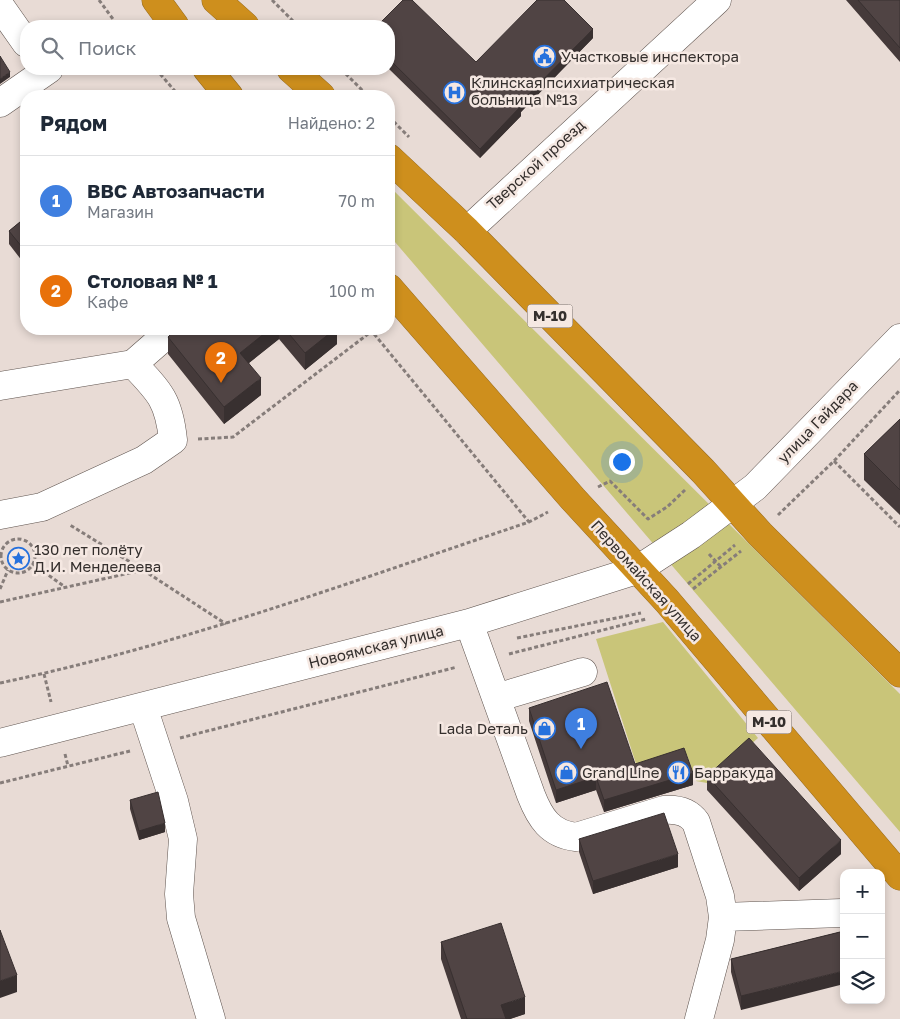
<!DOCTYPE html>
<html lang="ru">
<head>
<meta charset="utf-8">
<style>
  body { margin:0; font-family:"Golos Text",sans-serif; background:#f2f2f3; color:#1f2937 }
  .controls { position:absolute; right:15px; bottom:15px; display:grid; overflow:hidden; border-radius:10px; box-shadow:0 2px 8px #0003 }
  .controls button { width:45px; height:45px; display:grid; place-items:center; padding:0; border:0; border-bottom:1px solid #e0e1e3; background:#fff; color:#1f2937; font:25px sans-serif }
  .you { position:absolute; left:621px; top:461px; width:18px; height:18px; margin:-12px; border:4px solid #fff; border-radius:50%; background:#1a73e8; box-shadow:0 0 0 8px #1a73e833 }
  .badge { display:grid; place-items:center; width:32px; height:32px; border-radius:50%; background:#2671dd; color:#fff; font-size:16px; font-weight:700 }
  .pin { position:absolute; translate:-50% -41px; filter:drop-shadow(0 1px 2px #0008) }
  .pin::after { content:''; position:absolute; top:26px; width:18px; height:15px; background:inherit; clip-path:polygon(0 0,100% 0,50% 100%) }
  .list { margin:0; padding:0; list-style:none }
  h2 { display:flex; justify-content:space-between; align-items:center; height:65px; margin:0; padding:0 20px; font-size:21px }
  h2 small { font-size:16px; font-weight:400; color:#747a83 }
  .list li { display:grid; grid-template-columns:32px 1fr auto; gap:15px; align-items:center; box-sizing:border-box; height:90px; padding:0 20px; border-top:1px solid #e0e1e3 }
  .list b { display:block; font-size:19px; white-space:nowrap }
  .list p { margin:0; font-size:16px; white-space:nowrap; color:#747a83 }
  .list em { font-size:16px; font-style:normal; color:#747a83 }
  .icon { flex:none; width:28px; height:28px; fill:none; stroke:currentColor; stroke-width:2; stroke-linecap:round; stroke-linejoin:round }
  .map { position:relative; flex:none; width:900px; height:1019px; overflow:hidden }
  .search { position:absolute; background:#fff; box-shadow:0 2px 8px #0003; left:20px; top:20px; width:375px; height:55px; display:flex; align-items:center; gap:12px; box-sizing:border-box; padding:0 18px; border-radius:20px; color:#747a83; font-size:19px }
  .panel { position:absolute; background:#fff; box-shadow:0 2px 8px #0003; left:20px; top:90px; width:375px; height:245px; border-radius:20px }
  .map>svg:first-child { display:block }
  .green { fill:#c9c579 }
  .lines { fill:none; stroke-linecap:round; stroke-linejoin:round }
  .minor-casing { stroke:#5f544f; stroke-width:29 }
  .highway-casing { stroke:#986d23; stroke-width:29 }
  .path { stroke:#867d7a; stroke-width:3; stroke-dasharray:4 2.5; stroke-linecap:butt }
  .minor { stroke:#fff; stroke-width:28 }
  .highway { stroke:#ce8f1d; stroke-width:28 }
  .wall { fill:#453a3a }
  .shaded-wall { fill:#383030 }
  .building { fill:#504444; stroke:#383030 }
  .labels { text-anchor:middle; stroke-width:5; stroke-linejoin:round; paint-order:stroke }
  .shield { fill:#f5e8e2; stroke:#6e6663; stroke-width:1 }
  .shield-label { font-size:14px; font-weight:bold; fill:#342f2d }
  .poi-label { font-size:15px; fill:#342f2d; stroke:#f5e8e2; text-anchor:start }
  .street-label { font-size:15px; fill:#342f2d; stroke:#f5e8e2 }
</style>
</head>
<body>
<div class="map">
<svg width="900" height="1019" viewBox="0 0 900 1019">
  <rect width="100%" height="100%" fill="#e8dbd5"/>
  <path class="green" d="M389,186l511,508v138l-511,-597z
    M663,622l95,116 -51,45 -11,-2 -9,-26 -49,15 -42,-131z"/>
  <g class="lines">
    <defs>
      <path id="minor" d="M0,6l26,37
        M0,103l49,-34
        M467,231l250,-231
        M133,364l40,-35
        M0,386l133,-22c27,28 36,37 40,76l-29,20 -102,47 -42,8
        M469,623l62,172c9,23 19,39 45,42l88,-27c12,-1 24,1 32,12l24,74 3,21 -3,23 -21,79
        M496,698l87,-26
        M143,707l31,94 9,38 -4,55 2,24 30,101
        M0,743l469,-120 168,-53 54,-35 64,-48 145,-149
        M723,917l119,-4"/>
      <path id="highway" d="M156,0l19,26
        M216,0l29,26
        M207,69l22,27
        M291,69l30,27
        M389,158l78,73 236,240 57,63 140,139
        M389,288l184,211 94,102 233,275"/>
    </defs>
    <use href="#minor" class="minor-casing"/>
    <use href="#highway" class="highway-casing"/>
    <path class="path" d="M99,0l19,26
      M272,0l26,26
      M156,69l23,27
      M341,69l27,27
      M389,117l20,20
      M370,329l159,193
      M198,439l35,-2 139,-106
      M834,461l66,66
      M598,487l12,-6 38,38 19,-12 18,-17
      M778,515l56,-54 66,-71
      M1 556a17 17 0 1 1 34 0a17 17 0 1 1-34 0Z
      M709,554l12,13
      M33,564l32,23
      M143,570l83,54
      M688,584l47,-39
      M0,589l8,-19
      M693,589l48,-38
      M0,602l143,-32 -73,-45
      M517,638l124,-25
      M509,654l137,-35
      M44,674l7,28
      M0,683c180,-38 354,-102 529,-161l19,-10
      M180,738l277,-71
      M65,754l3,12
      M0,783l130,-32"/>
    <use href="#minor" class="minor"/>
    <use href="#highway" class="highway"/>
  </g>
  <path class="wall" d="M846,0h54v62z
    M389,26l87,36 117,-24 -72,74v4l-41,42 -91,-89z
    M26,217v49l-17,-22v-13z
    M176,329h161v15l-32,26 -26,-31 -30,24 12,32 -37,29 -56,-70v-17z
    M900,419v96l-36,-35v-26z
    M529,708l106,56 58,21 -89,27 -8,-22 -40,13 -27,-82z
    M707,776l134,78 -42,37 -92,-101z
    M130,800l35,32 -26,8 -9,-31z
    M579,839l99,28 -85,27 -14,-42z
    M844,931l-103,79 -10,-38v-13z
    M441,942l84,72 -15,5h-49l-20,-60z"/>
  <path class="shaded-wall" d="M593,29v9l-72,74v4l-41,42v-9l39,-45z
    M10,72v5l-10,7v-5z
    M270,329h9v10l-39,31v-17z
    M335,329h2v15l-32,26v-17z
    M261,378v17l-37,29v-17z
    M693,773v12l-89,27v-12z
    M596,777v13l-40,13v-13z
    M165,823v9l-26,8v-9z
    M841,840v14l-42,37v-13z
    M678,854v13l-85,27v-13z
    M844,971v13l-103,26v-14z
    M17,975v17l-17,6v-17z
    M525,997v17l-15,5h-9v-14z"/>
  <path class="building" d="M403,0h9l64,62 61,-62h27l29,29 -74,75 2,2 -41,43 -91,-90v-33h-12z
    M858,0h42v48z
    M0,56l10,16 -10,7z
    M26,217v35l-17,-21z
    M176,329h94l-30,24 21,25 -37,29 -56,-70z
    M285,329h50l-30,24z
    M900,419v71l-36,-36z
    M607,682l28,82 49,-16 9,25 -89,27 -8,-23 -40,13 -27,-82z
    M749,738l92,102 -42,38 -92,-102z
    M158,792l7,31 -26,8 -9,-31z
    M664,813l14,41 -85,27 -14,-42z
    M501,923l24,74 -24,8 5,14h-39l-26,-77z
    M0,930l17,45 -17,6z
    M844,931v40l-103,25 -10,-37z"/>
  <defs>
    <symbol id="civic-ring" viewBox="-11 -11 22 22"><circle r="9.5" fill="#f5e8e2" stroke="#2671dd" stroke-width="1.5"/><path d="M-.6-6.5H3V-4.5H.6V-3L4-1V1h2V6H-6V1h2V-1L-.6-3ZM-1.2 2.5V6h2.4V2.5Z" fill="#2671dd"/></symbol>
    <symbol id="hospital-ring" viewBox="-11 -11 22 22"><circle r="9.5" fill="#f5e8e2" stroke="#2671dd" stroke-width="1.5"/><path d="M-5-5h3v3.5h4V-5h3V5h-3V1.5h-4V5h-3Z" fill="#2671dd"/></symbol>
    <symbol id="sight-ring" viewBox="-11 -11 22 22"><circle r="9.5" fill="#f5e8e2" stroke="#2671dd" stroke-width="1.5"/><path d="M0-6L1.8-2.2L6-1.7L2.9 1.2L3.7 5.4L0 3.3L-3.7 5.4L-2.9 1.2L-6-1.7L-1.8-2.2Z" fill="#2671dd"/></symbol>
    <symbol id="shop-ring" viewBox="-11 -11 22 22"><circle r="9.5" fill="#f5e8e2" stroke="#2671dd" stroke-width="1.5"/><path d="M-5-2.5h2.3a2.7 3.5 0 0 1 5.4 0H5L5.5 6h-11ZM-1.5-2.5h3a1.5 2.3 0 0 0-3 0Z" fill="#2671dd"/></symbol>
    <symbol id="restaurant-ring" viewBox="-11 -11 22 22"><circle r="9.5" fill="#f5e8e2" stroke="#2671dd" stroke-width="1.5"/><path d="M-5-6h1v4h1v-4h1v4h1v-4h1v5L-1.5 .5V6h-2V.5L-5-1ZM5-6V6H3V1.5H1.5Q1.5-4 5-6Z" fill="#2671dd"/></symbol>
  </defs>
  <g fill-rule="evenodd">
    <use href="#civic-ring" x="532" y="44" width="25" height="25"/>
    <use href="#hospital-ring" x="442" y="80" width="25" height="25"/>
    <use href="#sight-ring" x="6" y="546" width="25" height="25"/>
    <use href="#shop-ring" x="532" y="716" width="25" height="25"/>
    <use href="#shop-ring" x="554" y="760" width="25" height="25"/>
    <use href="#restaurant-ring" x="666" y="760" width="25" height="25"/>
  </g>
  <g class="labels">
    <g class="shield">
      <rect x="527.5" y="304.5" width="45" height="23" rx="4"/>
      <rect x="746.5" y="710.5" width="45" height="23" rx="4"/>
    </g>
    <g class="shield-label">
      <text x="550" y="321">М-10</text>
      <text x="769" y="727">М-10</text>
    </g>
    <g class="poi-label">
      <text x="561" y="62">Участковые инспектора</text>
      <text x="471" y="88">Клинская психиатрическая<tspan x="471" dy="17">больница №13</tspan></text>
      <text x="34" y="555">130 лет полёту<tspan x="34" dy="17">Д.И. Менделеева</tspan></text>
      <text x="528" y="734" text-anchor="end">Lada Dеталь</text>
      <text x="582" y="778">Grand Line</text>
      <text x="694" y="778">Барракуда</text>
    </g>
    <g class="street-label">
      <text transform="translate(536 165) rotate(-42)" y="5">Тверской проезд</text>
      <text transform="translate(818 422) rotate(-46)" y="5">улица Гайдара</text>
      <text transform="translate(646 581) rotate(48)" y="5">Первомайская улица</text>
      <text transform="translate(376 647) rotate(-14)" y="5">Новоямская улица</text>
    </g>
  </g>
</svg>
<div class="controls">
<button>+</button>
<button>−</button>
<button><svg class="icon" aria-label="layers" viewBox="0 0 24 24"><path d="M12 4l9 5-9 5-9-5zM3 14l9 5 9-5"/></svg></button>
</div>
<div class="you"></div>
<div class="pin badge" style="left:581px;top:749px;background:#3f7fe0">1</div>
<div class="pin badge" style="left:221px;top:383px;background:#e8710a">2</div>
<div class="search"><svg class="icon" aria-label="search" viewBox="0 0 24 24"><circle cx="10" cy="10" r="6"/><path d="M15 15l6 6"/></svg>Поиск</div>
<section class="panel">
<h2>Рядом<small>Найдено: 2</small></h2>
<ul class="list">
<li><span class="badge" style="background:#3f7fe0">1</span><div><b>ВВС Автозапчасти</b><p>Магазин</p></div><em>70 m</em></li>
<li><span class="badge" style="background:#e8710a">2</span><div><b>Столовая № 1</b><p>Кафе</p></div><em>100 m</em></li>
</ul>
</section>
</div>
</body>
</html>
